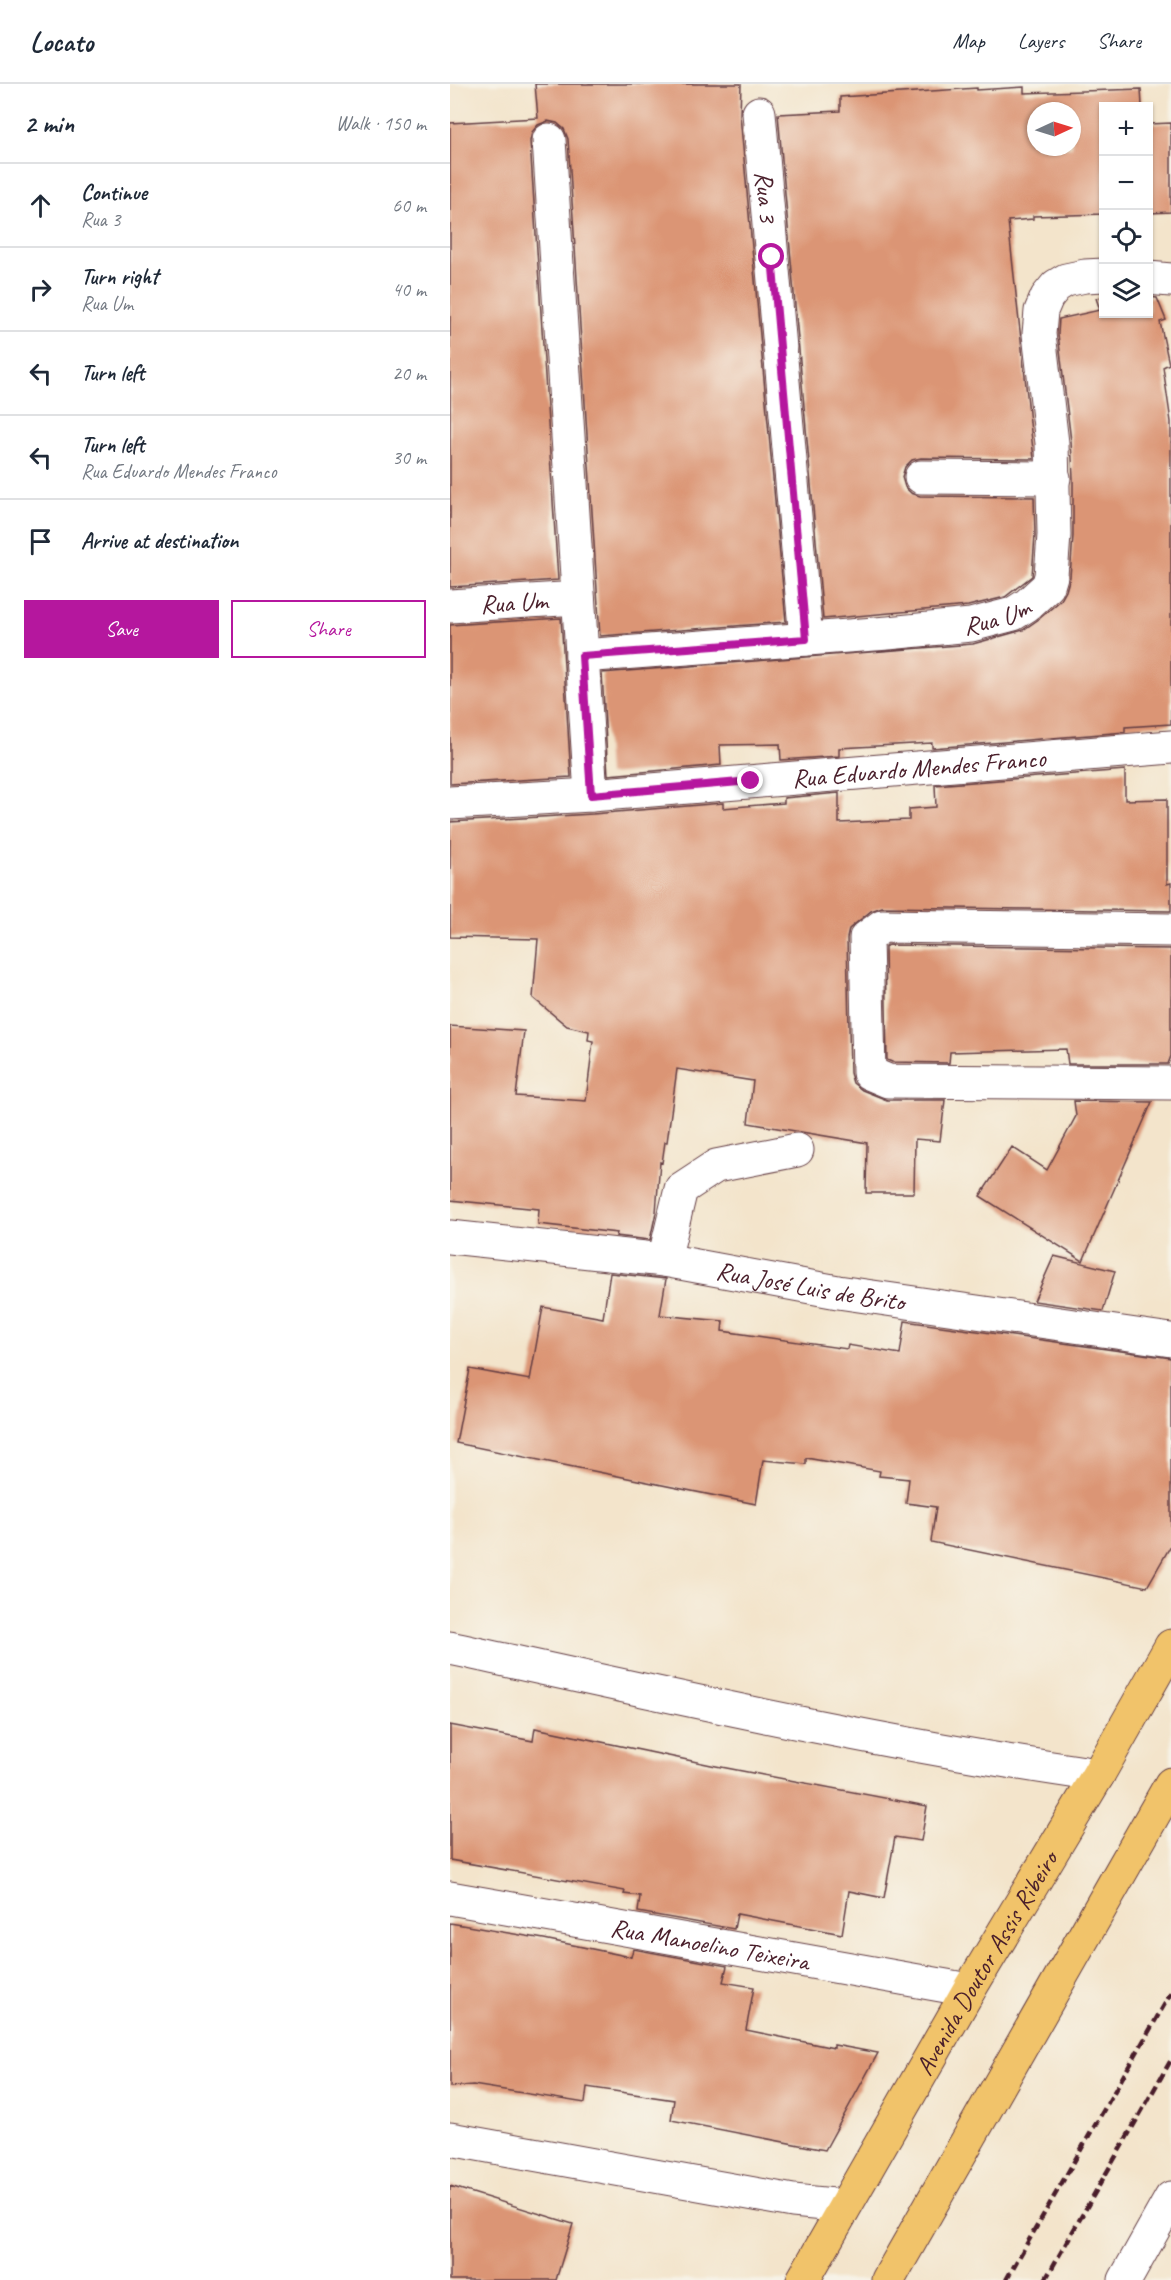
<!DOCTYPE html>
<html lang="en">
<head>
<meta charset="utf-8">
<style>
  body { margin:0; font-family:Caveat,sans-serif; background:#f6f6f7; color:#1f2937 }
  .controls { position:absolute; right:18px; top:18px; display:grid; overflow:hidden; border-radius:0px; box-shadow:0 2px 4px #0004 }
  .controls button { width:54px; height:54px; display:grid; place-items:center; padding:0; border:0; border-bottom:2px solid #e0e1e3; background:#fff; color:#1f2937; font:30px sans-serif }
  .compass { position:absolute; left:577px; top:18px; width:54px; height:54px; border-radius:50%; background:#fff; box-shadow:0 2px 4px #0004; rotate:86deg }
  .stop { position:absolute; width:18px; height:18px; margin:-14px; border:4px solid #b5179e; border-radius:50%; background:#fff }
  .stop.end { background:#b5179e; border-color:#fff; box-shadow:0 2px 6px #0008 }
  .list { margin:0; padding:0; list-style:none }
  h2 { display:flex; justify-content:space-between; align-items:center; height:78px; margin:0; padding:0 24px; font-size:26px }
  h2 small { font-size:20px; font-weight:400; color:#747a83 }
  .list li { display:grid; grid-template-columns:39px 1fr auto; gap:18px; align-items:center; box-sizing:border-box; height:84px; padding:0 24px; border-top:2px solid #e0e1e3 }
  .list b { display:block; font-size:22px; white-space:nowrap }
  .list p { margin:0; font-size:20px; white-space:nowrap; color:#747a83 }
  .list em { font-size:20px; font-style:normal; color:#747a83 }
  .actions { display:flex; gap:12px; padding:18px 24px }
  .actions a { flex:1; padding:14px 0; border:2px solid #b5179e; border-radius:0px; text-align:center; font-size:21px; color:#b5179e }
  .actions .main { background:#b5179e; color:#fff }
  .icon { flex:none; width:33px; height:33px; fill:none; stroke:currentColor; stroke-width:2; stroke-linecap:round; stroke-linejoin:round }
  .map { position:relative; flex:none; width:721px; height:2196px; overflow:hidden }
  header { display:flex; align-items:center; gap:36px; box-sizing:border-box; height:84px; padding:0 30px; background:#fff; border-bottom:2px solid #e0e1e3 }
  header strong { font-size:28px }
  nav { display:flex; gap:33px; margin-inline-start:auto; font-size:21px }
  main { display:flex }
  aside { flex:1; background:#fff }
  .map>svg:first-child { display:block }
  .building { fill:#db9574; fill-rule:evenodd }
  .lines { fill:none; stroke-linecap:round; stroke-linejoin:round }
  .minor-casing { stroke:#633d43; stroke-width:35 }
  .major-casing { stroke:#633d43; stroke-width:35 }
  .minor { stroke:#fff; stroke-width:33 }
  .major { stroke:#f1c36a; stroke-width:33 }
  .rail { stroke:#4a1f2b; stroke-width:4.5; stroke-dasharray:9 4.5; stroke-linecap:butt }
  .route { stroke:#b5179e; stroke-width:8 }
  .labels { text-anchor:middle; stroke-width:6; stroke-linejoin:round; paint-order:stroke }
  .street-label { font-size:26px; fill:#4a1f2b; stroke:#f7f3e8 }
</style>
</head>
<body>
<header>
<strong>Locato</strong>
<nav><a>Map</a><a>Layers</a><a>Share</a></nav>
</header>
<main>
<aside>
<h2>2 min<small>Walk · 150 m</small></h2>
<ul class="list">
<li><svg class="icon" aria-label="ahead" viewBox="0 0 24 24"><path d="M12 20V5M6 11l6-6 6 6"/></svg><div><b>Continue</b><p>Rua 3</p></div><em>60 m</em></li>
<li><svg class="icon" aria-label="right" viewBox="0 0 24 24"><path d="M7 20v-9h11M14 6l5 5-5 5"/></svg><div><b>Turn right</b><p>Rua Um</p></div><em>40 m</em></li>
<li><svg class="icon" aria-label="left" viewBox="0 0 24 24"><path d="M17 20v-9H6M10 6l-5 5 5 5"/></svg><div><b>Turn left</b></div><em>20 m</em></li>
<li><svg class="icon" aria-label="left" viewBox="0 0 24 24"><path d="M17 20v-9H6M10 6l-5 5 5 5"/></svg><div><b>Turn left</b><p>Rua Eduardo Mendes Franco</p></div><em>30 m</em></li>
<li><svg class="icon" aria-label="arrive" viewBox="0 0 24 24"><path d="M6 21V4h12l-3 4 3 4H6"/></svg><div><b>Arrive at destination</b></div></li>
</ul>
<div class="actions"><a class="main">Save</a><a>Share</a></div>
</aside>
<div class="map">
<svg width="721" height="2196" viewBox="0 0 721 2196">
  <rect width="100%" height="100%" fill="#f7f3e8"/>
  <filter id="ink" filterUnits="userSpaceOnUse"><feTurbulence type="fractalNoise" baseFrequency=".0167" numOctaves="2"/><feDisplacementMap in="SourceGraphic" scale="12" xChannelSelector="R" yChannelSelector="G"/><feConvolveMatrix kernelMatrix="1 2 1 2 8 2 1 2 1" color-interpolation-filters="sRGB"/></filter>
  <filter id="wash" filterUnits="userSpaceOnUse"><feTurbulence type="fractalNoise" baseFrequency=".008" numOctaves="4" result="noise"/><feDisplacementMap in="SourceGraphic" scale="24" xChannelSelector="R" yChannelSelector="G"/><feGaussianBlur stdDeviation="1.35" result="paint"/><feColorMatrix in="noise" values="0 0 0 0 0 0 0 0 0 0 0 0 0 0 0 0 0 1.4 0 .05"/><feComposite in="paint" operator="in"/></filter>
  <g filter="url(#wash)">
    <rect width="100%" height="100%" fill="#f3e4cb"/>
    <g id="blocks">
      <path class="building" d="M85,0h206l-1,31 46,507 -186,14 -32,-497 -4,-10 -7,-6 -9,-2 -10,4 -6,7 -2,9 28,439 -108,7v-464l88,-5z
        M574,3v6l117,-4 1,17h-38v108l-71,2v3l-25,2 26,238 -113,-1 -9,2 -7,7 -3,10 3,10 6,6 9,3 114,1 1,38 -3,41 -27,21 -37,9 -145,13 -45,-505 62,-3v-14l137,-9v2zM586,27h36v36h-36z
        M721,39v89l-22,1v-89z
        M654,213v17h45v-17l8,1 9,22 -6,2 9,42 -6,3 8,55v302l-46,3v5l-193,16v-5l-93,5v8l-58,4 -1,-16 -60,1 1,20 -113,10 -6,-102 371,-29 50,-14 16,-11 22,-19 5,-9 4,-14 3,-41v-58l-2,-37 -13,-107 1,-15 41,-9 -4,-12z
        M111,534l10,159 -121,7v-159z
        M675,686v30l42,-1v85l4,-1v28l-289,-4 -11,4 -22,18 -2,9 3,135 3,10 9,7 25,10h58l-5,41 -25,-2 -1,54h-48l1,-50 -119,-20 5,-42 -76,-12 -10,73h-2l-3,21 -2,-1 -4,50 -6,28 -34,-4 1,-3 -79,-9 1,-15 -89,-9v-174l74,5 -8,65 70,5 7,-60 -5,-1 1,-9 -22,-5 -34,-28 5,-59 -88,-2v-115l143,-8 130,-11v5l61,-5v-5l55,-5v30l70,-3v-11l27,-2 -1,-22z
        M438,861l283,4v107l-3,8h-100l-2,-15 -116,3 -1,11 -57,-1 -5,-2 -2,-113z
        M624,1017l78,1 -69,159 -103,-65 32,-49 35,23 29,-54z
        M604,1172l61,15 -12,40 -69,-10z
        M160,1189l56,6 -6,36 63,6 -1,10 125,18 1,-4 52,9 5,-33 266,37v187l-24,42 -216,-45 5,-35 -30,-4 3,-24 -30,-3 1,-5 -74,-13v6l-43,-4 -7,44 -300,-61 14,-74 60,11 13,-73 60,11z
        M0,1641l83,16 2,-13 181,38 211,40 -6,35 -26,-4 -11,61 -35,-7 -7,43 -105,-20 -3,15 -96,-17 2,-16 -16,-2 1,-3 -175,-31z
        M0,1839l94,16 87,18 2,-8 94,17 -4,16 31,5 -8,43 88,18v-3l44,8 -53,97 -154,-30 3,-20 -87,-13 -2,16 -112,-18 -23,2z
        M0,2102l123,38 -17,56h-106z"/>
    </g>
  </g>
  <g filter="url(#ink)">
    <use href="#blocks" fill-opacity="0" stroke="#633d43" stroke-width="1.5"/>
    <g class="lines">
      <defs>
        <g id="minor">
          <path id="s1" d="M309,29l47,526"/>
          <path d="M99,56l42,655"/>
          <path d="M698,194l23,2"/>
          <path d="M471,393l133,1"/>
          <path id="s2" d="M0,522l128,-8"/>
          <path id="s3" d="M132,572l306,-23 83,-8 42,-11 14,-9 21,-19 3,-10 3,-41 -2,-92 -13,-109 2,-23 6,-14 9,-11 10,-6 19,-4 19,-1"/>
          <path id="s4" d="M0,719l141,-8 580,-48"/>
          <path d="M721,846l-289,-4 -16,12 3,135 19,8 283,2"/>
          <path id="s5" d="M0,1153l214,23 174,32 333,48"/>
          <path d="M214,1176l17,-71 35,-23 81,-16"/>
          <path d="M0,1564c215,47 430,96 648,127"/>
          <path id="s6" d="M0,1814l519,92"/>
          <path d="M0,2055l343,62 51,5"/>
          <path d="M675,2196l46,-82"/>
        </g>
        <g id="major">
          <path id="s7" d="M353,2196l166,-290 129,-215 73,-129"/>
          <path d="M438,2196l283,-496"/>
        </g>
      </defs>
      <use href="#minor" class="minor-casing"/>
      <use href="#major" class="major-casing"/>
      <use href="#minor" class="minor"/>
      <use href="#major" class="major"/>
      <path class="rail" d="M556,2196l165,-287
        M595,2196l126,-220"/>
    </g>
  </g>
  <g class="lines" filter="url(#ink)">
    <path class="route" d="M301,697l-160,14 -9,-139 224,-17 -34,-382"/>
  </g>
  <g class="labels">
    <g class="street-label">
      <text dy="9" stroke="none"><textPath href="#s1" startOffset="84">Rua 3</textPath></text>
      <text dy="9" stroke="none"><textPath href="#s2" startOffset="64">Rua Um</textPath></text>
      <text dy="9" stroke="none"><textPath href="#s3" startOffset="417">Rua Um</textPath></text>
      <text dy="9" stroke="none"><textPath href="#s4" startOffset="470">Rua Eduardo Mendes Franco</textPath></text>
      <text dy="9" stroke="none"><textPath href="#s5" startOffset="364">Rua José Luis de Brito</textPath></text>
      <text dy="9" stroke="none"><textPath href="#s6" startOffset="264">Rua Manoelino Teixeira</textPath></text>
      <text dy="9" stroke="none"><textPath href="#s7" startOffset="366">Avenida Doutor Assis Ribeiro</textPath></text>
    </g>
  </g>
</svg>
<div class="controls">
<button>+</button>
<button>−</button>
<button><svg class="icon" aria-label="locate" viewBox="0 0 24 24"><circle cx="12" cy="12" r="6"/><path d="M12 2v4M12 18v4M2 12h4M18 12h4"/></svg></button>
<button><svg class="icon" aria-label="layers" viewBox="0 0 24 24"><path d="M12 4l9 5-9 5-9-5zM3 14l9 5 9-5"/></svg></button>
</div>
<svg class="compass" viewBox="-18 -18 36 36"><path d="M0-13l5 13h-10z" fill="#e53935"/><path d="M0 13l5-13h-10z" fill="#747a83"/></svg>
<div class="stop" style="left:322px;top:173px"></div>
<div class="stop end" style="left:301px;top:697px"></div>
</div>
</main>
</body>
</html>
